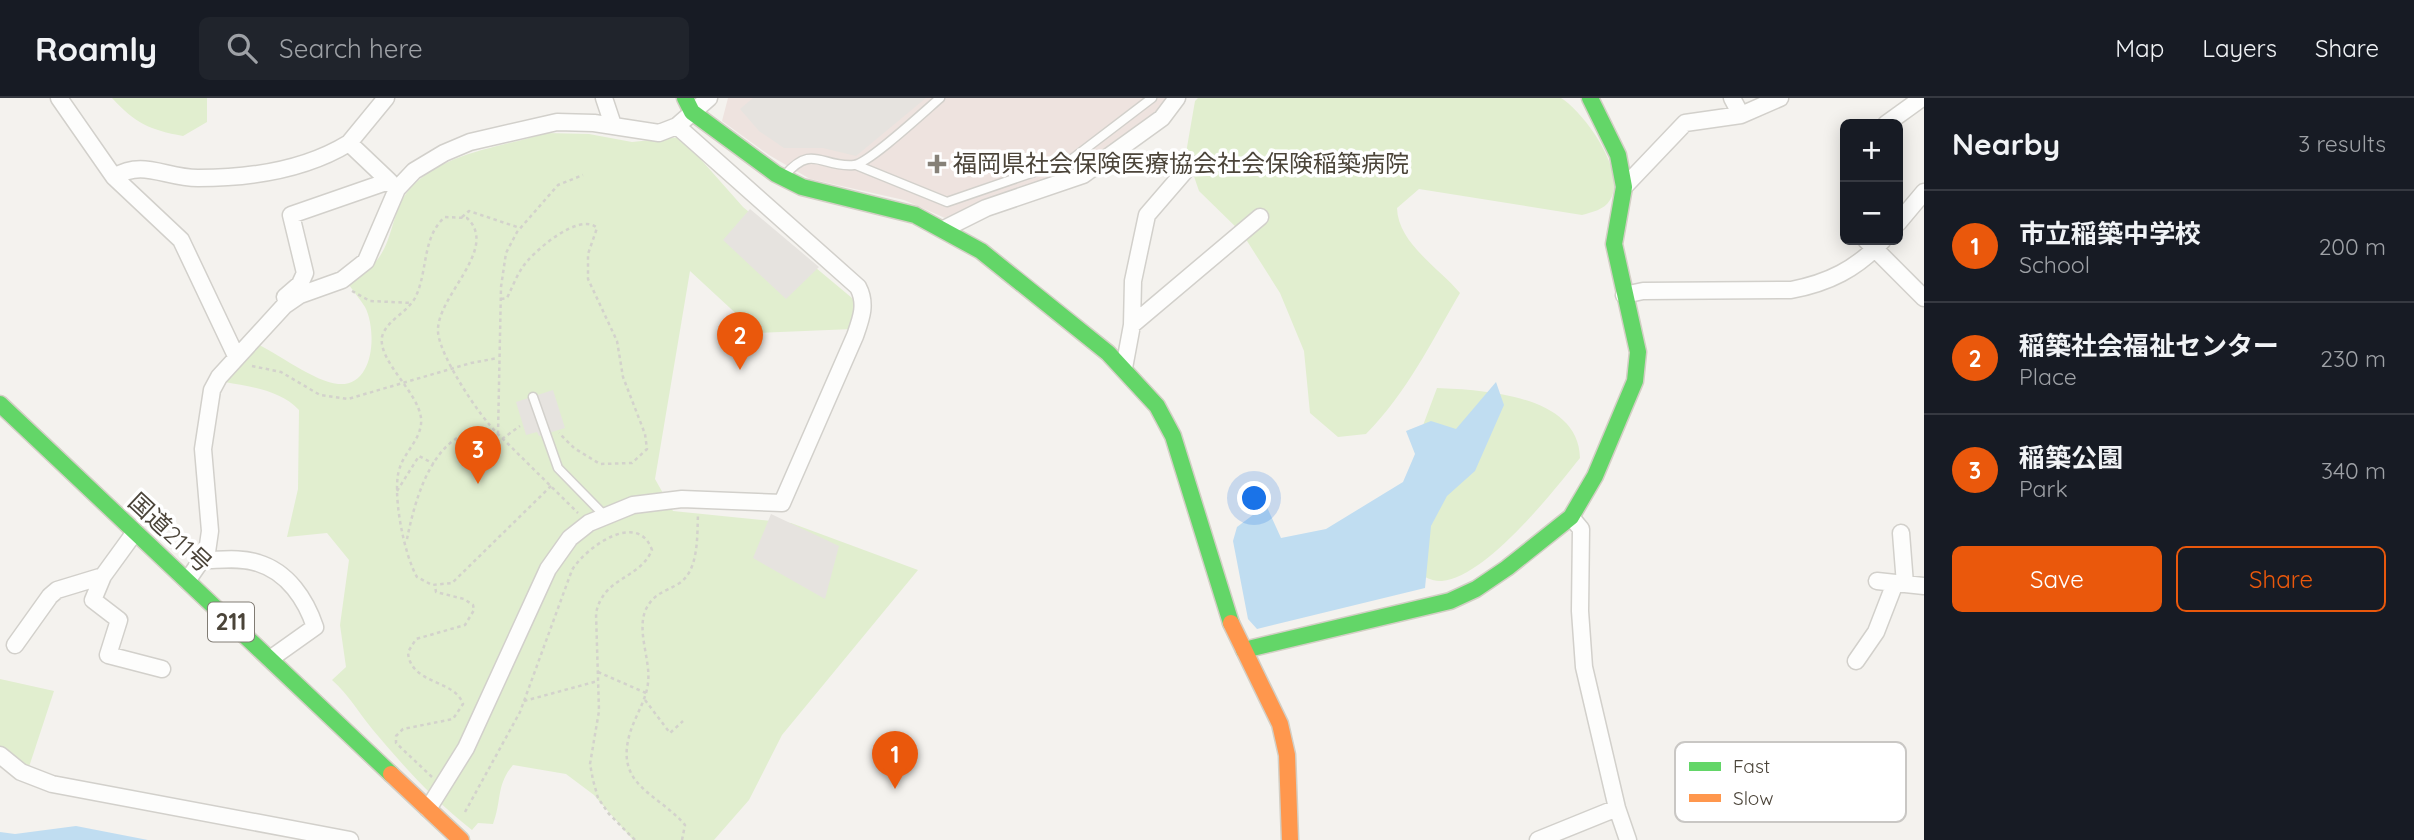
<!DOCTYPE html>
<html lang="en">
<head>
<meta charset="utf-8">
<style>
  body { margin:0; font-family:Quicksand,"Noto Sans JP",sans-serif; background:#20242c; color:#f1f3f6 }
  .controls { position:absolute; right:21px; top:21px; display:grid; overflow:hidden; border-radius:10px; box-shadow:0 4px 18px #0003 }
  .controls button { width:63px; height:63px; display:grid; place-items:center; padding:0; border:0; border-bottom:2px solid #363941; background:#171b24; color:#f1f3f6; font:35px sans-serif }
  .you { position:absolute; left:1255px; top:401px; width:24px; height:24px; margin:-18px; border:5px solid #fff; border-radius:50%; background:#1a73e8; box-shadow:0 0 0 10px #1a73e833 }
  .badge { display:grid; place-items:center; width:46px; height:46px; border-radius:50%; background:#ea580c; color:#fff; font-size:23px; font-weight:700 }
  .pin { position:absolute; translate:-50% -58px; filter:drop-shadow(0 2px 4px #0008) }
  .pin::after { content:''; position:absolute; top:37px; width:24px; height:21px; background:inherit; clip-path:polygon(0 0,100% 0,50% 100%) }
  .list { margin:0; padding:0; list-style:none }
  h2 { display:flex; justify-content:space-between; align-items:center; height:91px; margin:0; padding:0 28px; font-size:30px }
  h2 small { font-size:23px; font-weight:400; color:#9ea1a6 }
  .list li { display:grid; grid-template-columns:46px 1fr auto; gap:21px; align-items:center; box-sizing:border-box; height:112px; padding:0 28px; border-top:2px solid #363941 }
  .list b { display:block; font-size:26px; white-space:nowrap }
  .list p { margin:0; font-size:23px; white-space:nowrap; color:#9ea1a6 }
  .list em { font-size:23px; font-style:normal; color:#9ea1a6 }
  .actions { display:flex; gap:14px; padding:21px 28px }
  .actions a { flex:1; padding:16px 0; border:2px solid #ea580c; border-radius:10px; text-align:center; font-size:24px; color:#ea580c }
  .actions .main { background:#ea580c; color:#fff }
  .icon { flex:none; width:38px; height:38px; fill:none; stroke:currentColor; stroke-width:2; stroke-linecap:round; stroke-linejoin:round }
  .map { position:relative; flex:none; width:1924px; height:742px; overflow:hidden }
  header { display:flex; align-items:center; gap:42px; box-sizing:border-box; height:98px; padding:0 35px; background:#171b24; border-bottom:2px solid #363941 }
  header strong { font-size:33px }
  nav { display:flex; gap:38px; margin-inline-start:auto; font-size:24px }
  .search { width:490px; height:63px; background:#20242c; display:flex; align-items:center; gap:18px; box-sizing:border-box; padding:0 24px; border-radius:10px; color:#9ea1a6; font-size:26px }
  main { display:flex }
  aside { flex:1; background:#171b24 }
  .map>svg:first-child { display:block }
  .medical { fill:#eee3df }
  .green { fill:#e1eecf }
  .parking { fill:#e6e3df }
  .water { fill:#c0ddf1 }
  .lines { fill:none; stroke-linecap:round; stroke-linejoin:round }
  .lane-casing { stroke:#d2d0cb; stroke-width:11 }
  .street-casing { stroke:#d2d0cb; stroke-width:19 }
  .fast-casing { stroke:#d3cfc5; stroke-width:19 }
  .slow-casing { stroke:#d3cfc5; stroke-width:19 }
  .path { stroke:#d3d2cc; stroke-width:2.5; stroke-dasharray:3.5 3.5; stroke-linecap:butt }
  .lane { stroke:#fdfdfc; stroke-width:8 }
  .street { stroke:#fdfdfc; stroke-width:16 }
  .fast { stroke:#63d668; stroke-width:16 }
  .slow { stroke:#ff974d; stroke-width:16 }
  .poi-dot { fill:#868178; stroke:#fff; stroke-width:2.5 }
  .labels { text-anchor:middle; stroke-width:7; stroke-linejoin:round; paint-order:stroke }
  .shield { fill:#fff; stroke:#817c74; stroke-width:2 }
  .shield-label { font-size:23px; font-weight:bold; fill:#4b4439 }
  .poi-label { font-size:24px; fill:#4b4439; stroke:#fff; text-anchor:start }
  .street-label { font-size:24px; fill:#4b4439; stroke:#fff }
  .key { fill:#fff; stroke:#c9c7c4; stroke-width:2 }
  .key-label { font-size:19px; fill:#4b4439 }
</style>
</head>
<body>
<header>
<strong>Roamly</strong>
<div class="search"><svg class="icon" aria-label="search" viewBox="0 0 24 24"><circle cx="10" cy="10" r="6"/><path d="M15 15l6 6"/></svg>Search here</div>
<nav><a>Map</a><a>Layers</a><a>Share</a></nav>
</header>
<main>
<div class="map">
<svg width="1924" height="742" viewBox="0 0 1924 742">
  <rect width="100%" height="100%" fill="#f4f2ee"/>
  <path class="medical" d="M728,0h442l-4,9 -87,65 -134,46 -41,-18 -94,-21 -41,-24 -47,-34z"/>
  <path class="green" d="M112,0h95v24l-24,14c-33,-6 -48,-13 -71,-38z
    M1198,0h363c23,14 67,75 49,102 -6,10 -18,12 -28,15l-163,-26 -22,19c1,35 41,59 63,85 -30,51 -52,98 -94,141l-28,3 -28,-24 -6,-62 -24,-58 -38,-60 -43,-42 -13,-38 9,-52z
    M546,35l43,1 43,8 49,-5 62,70 109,91 6,12 -5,19 -96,4 -67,-62 -35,208 18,32 118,12 127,47 -136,165 -33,65 -35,40h-81l-39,-45 -28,-21 -53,-9c-17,20 -11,35 -20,59l-15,-1 -6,7c-38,-30 -68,-63 -99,-100 -14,-17 -24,-35 -41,-50l14,-13 -6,-42 9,-65 -22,-27 -40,4 11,-48 1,-79c-19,-20 -48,-23 -74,-28l30,-39c22,10 60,39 83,41 37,3 39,-54 27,-77 -5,-8 -11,-15 -16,-22 9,-8 21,-16 28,-25 16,-19 15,-49 31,-69 33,-39 92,-43 138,-58z
    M1437,290c47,2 142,7 143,70 -28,35 -94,119 -138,123 -10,1 -22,-7 -31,-10l11,-143z
    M0,581l54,12 -27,82 -27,-19z"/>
  <path class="parking" d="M753,0h173l-70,58 -33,-8h-39l-25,-17 -19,-22z
    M750,111l69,58 -33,32 -63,-59z
    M553,292l12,38 -26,8 -2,-4 -11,3 -10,-33z
    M771,416l68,32 -14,53 -72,-41z"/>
  <path class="water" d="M1496,284l8,23 -29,66 -28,25 -16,30 -6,62 -168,41 -9,-10 -15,-78 4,-14 29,-22 15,33 45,-9 77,-47 12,-28 -9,-23 25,-10 25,8z
    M76,728l72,14h-148v-8l15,2z"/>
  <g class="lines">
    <defs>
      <path id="lane" d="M856,67l91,37 125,-43 80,-61
        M785,77c28,-32 36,-7 69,-10 14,-1 72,-55 86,-67
        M533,299l25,71 46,47"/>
      <path id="street" d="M59,0l55,79 67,63 55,116
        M604,0l9,27
        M1732,0l9,17
        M1886,26l36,-26
        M349,45l37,-45
        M114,79c29,-18 51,1 84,1 50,0 107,-8 151,-35l40,38
        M1624,89l61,-64 56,-8 39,-17
        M1898,125l26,-31
        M944,131l42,-21 97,-33 79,-57 15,-20
        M1866,142l58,58
        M1624,197l19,-4 148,-1c37,-7 66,-21 92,-50
        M285,199l15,-13 5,-11 -14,-58 98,-34 6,7
        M1132,227l1,-44 14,-66 44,-51
        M1124,270l8,-43 128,-108
        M1571,419l10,12 -1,82 4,56 33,141 11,32
        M1901,435l4,51
        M203,462c17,0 39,-3 55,3 30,9 48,37 57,64l-45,32
        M103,478l-10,24 26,20 -11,35 54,14
        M187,483l20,-29 3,-21 -7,-82 9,-59 7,-13 65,-71 16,-11 42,-15 24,-19 31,-72 17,-18 30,-18 26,-11 87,-20 37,1 65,10 18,-7 32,-28
        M1877,483l47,5
        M15,547l35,-49 7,-6 46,-14 32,-44
        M1856,563l20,-29 19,-49
        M0,657l21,17 31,12 298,56
        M428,711l38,-61 82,-179 22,-31 19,-15 44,-18 49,-6 100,4 73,-167c6,-17 12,-32 3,-49l-181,-161
        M1538,742l79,-32"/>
      <path id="fast" d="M685,0l7,14 84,62 26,13 113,28 66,36 127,102 49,53 16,30 58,187
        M0,306l391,370
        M1244,552l206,-49 26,-12 31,-21 64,-51 24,-41 40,-95 3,-29 -24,-108 10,-57 -6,-32 -28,-57"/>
      <path id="slow" d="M1231,525l49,101 7,31 3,85
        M391,676l70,66"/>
    </defs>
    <use href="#lane" class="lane-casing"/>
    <use href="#street" class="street-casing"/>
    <use href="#fast" class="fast-casing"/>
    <use href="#slow" class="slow-casing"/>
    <path class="path" d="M462,119l7,-6 51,17
      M352,193l18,10 42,2
      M501,201l6,-1c5,-10 9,-21 15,-30 10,-16 58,-57 75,-40l-9,26v25l29,62 6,36 22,57 2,15 -15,14 -32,1 -26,-16 -15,-15
      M252,268l29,6 39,23 28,4 123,-36 27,-5
      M498,336l3,-147 5,-34 11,-21 41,-47 25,-10
      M502,341l18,-13
      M551,388l-99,97 -20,2 -15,-8c-13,-22 -26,-87 -17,-110 6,-17 23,-30 21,-49 -3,-26 -43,-57 -39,-81 4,-17 27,-25 34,-41 12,-26 6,-59 29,-79l22,1c33,31 -31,78 -29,114 2,25 42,85 60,102l80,79
      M397,393l22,-35 15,8
      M407,441c9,-45 29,-115 86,-109
      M598,574l48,21
      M645,602l25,33 13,-12
      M524,603l74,-20
      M432,679l-36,-34v-7l7,-7 50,-10 10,-15c-8,-25 -53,-19 -55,-52l8,-13 49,-14 9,-15 -1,-5 -9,-6 -28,-7 -1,-6
      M465,714l55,-100 52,-142c14,-23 66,-60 80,-20 -13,30 -48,26 -56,63l3,98 -9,53 3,16 5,18 11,16 26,26
      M682,742l3,-15c-27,-32 -71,-39 -55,-92 5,-17 16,-32 18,-50 3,-23 -12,-52 -2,-74 8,-16 19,-17 32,-25 21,-12 19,-48 20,-69"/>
    <use href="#lane" class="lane"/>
    <use href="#street" class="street"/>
    <use href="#fast" class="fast"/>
    <use href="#slow" class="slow"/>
  </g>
  <path class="poi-dot" d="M933.5 55.5h7v7h7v7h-7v7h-7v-7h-7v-7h7z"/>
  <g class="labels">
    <rect class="shield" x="208" y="504.5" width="46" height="39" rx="5"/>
    <g class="shield-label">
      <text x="231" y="532">211</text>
    </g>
    <g class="poi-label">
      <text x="953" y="74">福岡県社会保険医療協会社会保険稲築病院</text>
    </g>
    <g class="street-label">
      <text transform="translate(170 435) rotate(43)" y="8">国道211号</text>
    </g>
  </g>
  <rect x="1675" y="644" width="231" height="80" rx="10" class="key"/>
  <rect x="1689" y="664" width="32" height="9" fill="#63d668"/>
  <rect x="1689" y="696" width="32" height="8" fill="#ff974d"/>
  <g class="key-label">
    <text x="1733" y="675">Fast</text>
    <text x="1733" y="707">Slow</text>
  </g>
</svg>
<div class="controls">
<button>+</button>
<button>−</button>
</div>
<div class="you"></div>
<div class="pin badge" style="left:895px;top:691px">1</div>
<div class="pin badge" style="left:740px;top:272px">2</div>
<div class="pin badge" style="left:478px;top:386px">3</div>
</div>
<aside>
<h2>Nearby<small>3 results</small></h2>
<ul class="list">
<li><span class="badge">1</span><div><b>市立稲築中学校</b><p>School</p></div><em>200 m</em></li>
<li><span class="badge">2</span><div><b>稲築社会福祉センター</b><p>Place</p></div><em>230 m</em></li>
<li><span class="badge">3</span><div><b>稲築公園</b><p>Park</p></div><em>340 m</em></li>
</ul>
<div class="actions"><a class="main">Save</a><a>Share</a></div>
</aside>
</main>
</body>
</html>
